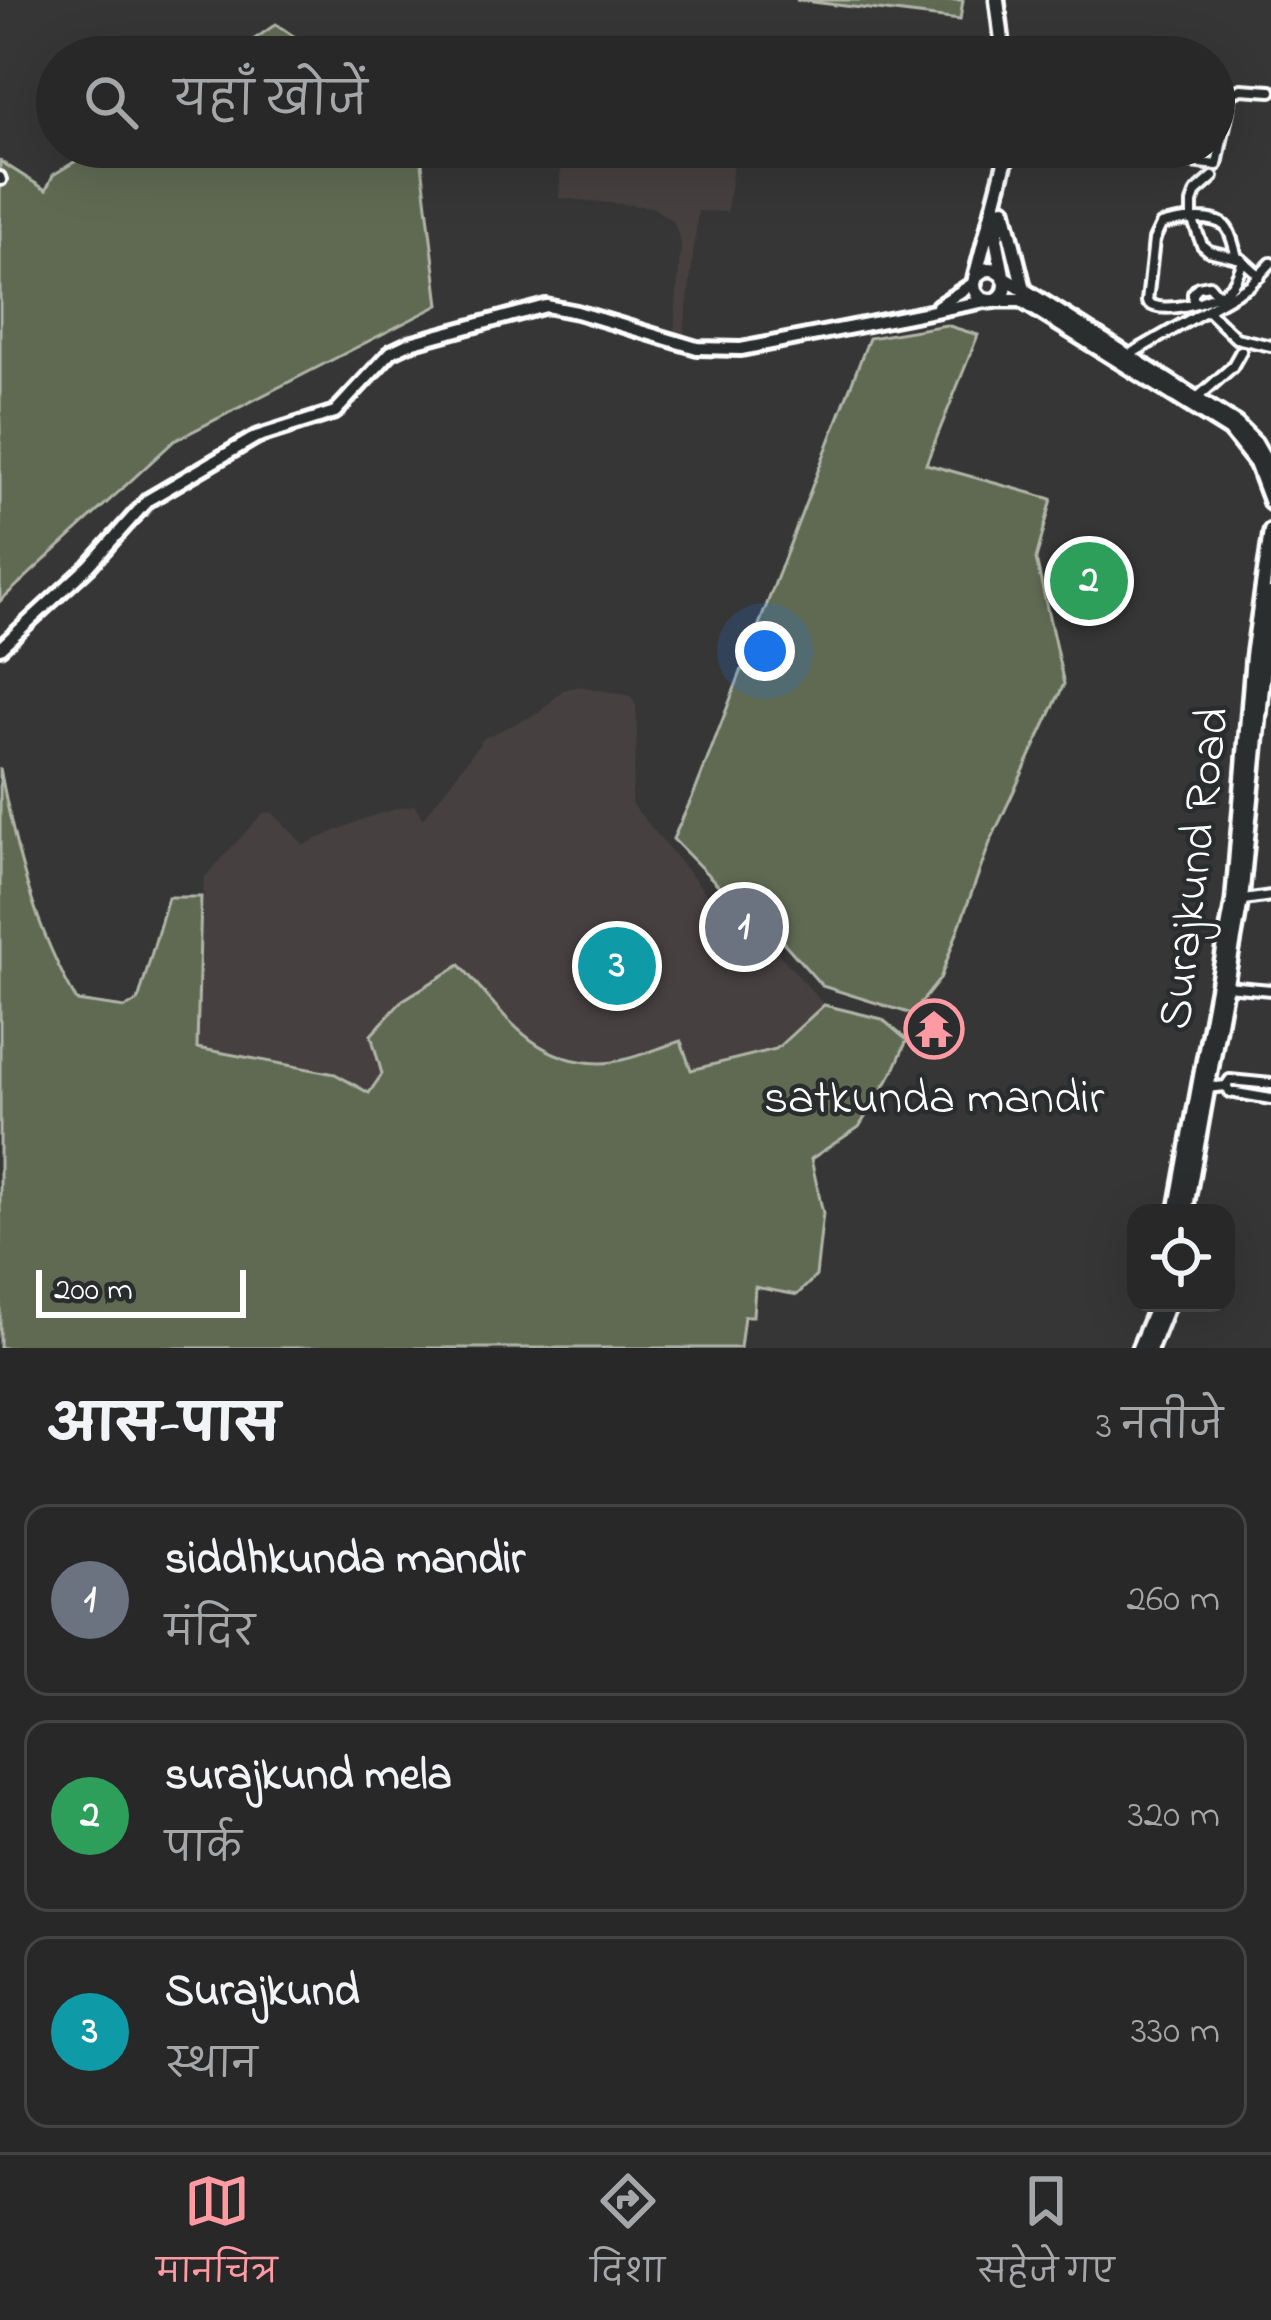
<!DOCTYPE html>
<html lang="hi">
<head>
<meta charset="utf-8">
<style>
  body { margin:0; font-family:"Indie Flower","Playpen Sans Deva",sans-serif; background:#353434; color:#f1f3f6 }
  .controls { position:absolute; right:36px; bottom:36px; display:grid; overflow:hidden; border-radius:24px; box-shadow:0 12px 48px #0002 }
  .controls button { width:108px; height:108px; display:grid; place-items:center; padding:0; border:0; border-bottom:3px solid #454445; background:#292828; color:#f1f3f6; font:60px sans-serif }
  .scale { position:absolute; left:36px; bottom:30px; width:210px; box-sizing:border-box; padding-left:12px; border:6px solid #fff; border-top:0; font-size:33px; line-height:42px; white-space:nowrap; color:#fff; -webkit-text-stroke:9px #2a2d2e; paint-order:stroke }
  .you { position:absolute; left:765px; top:651px; width:42px; height:42px; margin:-30px; border:9px solid #fff; border-radius:50%; background:#1a73e8; box-shadow:0 0 0 18px #1a73e833 }
  .badge { display:grid; place-items:center; width:78px; height:78px; border-radius:50%; background:#ff9aa2; color:#fff; font-size:39px; font-weight:700 }
  .pin { position:absolute; translate:-50% -50%; border:6px solid #fff; box-shadow:0 3px 12px #0006 }
  .list { margin:0; padding:0; list-style:none }
  h2 { display:flex; justify-content:space-between; align-items:center; height:156px; margin:0; padding:0 48px; font-size:51px }
  h2 small { font-size:39px; font-weight:400; color:#a5a6a8 }
  .list li { display:grid; grid-template-columns:78px 1fr auto; gap:36px; align-items:center; box-sizing:border-box; height:192px; margin:0 24px 24px; padding:0 24px; border:3px solid #454445; border-radius:24px }
  .list b { display:block; font-size:45px; white-space:nowrap }
  .list p { margin:0; font-size:39px; white-space:nowrap; color:#a5a6a8 }
  .list em { font-size:39px; font-style:normal; color:#a5a6a8 }
  .icon { flex:none; width:66px; height:66px; fill:none; stroke:currentColor; stroke-width:2; stroke-linecap:round; stroke-linejoin:round }
  .map { position:relative; flex:none; width:1271px; height:1348px; overflow:hidden }
  .search { position:absolute; background:#292828; box-shadow:0 12px 48px #0002; left:36px; right:36px; top:36px; height:132px; display:flex; align-items:center; gap:30px; box-sizing:border-box; padding:0 42px; border-radius:66px; color:#a5a6a8; font-size:45px }
  .sheet { height:804px; background:#292828 }
  nav { display:flex; justify-content:space-around; align-items:center; box-sizing:border-box; height:168px; border-top:3px solid #454445; background:#292828; font-size:33px; color:#a5a6a8 }
  nav a { display:grid; justify-items:center; gap:6px }
  nav .on { color:#ff9aa2 }
  .map>svg:first-child { display:block }
  .built { fill:#474040 }
  .green { fill:#606b52; stroke:#b0b5a8; stroke-width:3 }
  .lines { fill:none; stroke-linecap:round; stroke-linejoin:round }
  .minor-casing { stroke:#fff; stroke-width:16 }
  .tertiary-casing { stroke:#fff; stroke-width:20 }
  .secondary-casing { stroke:#fff; stroke-width:21 }
  .minor { stroke:#2a2d2e; stroke-width:8 }
  .tertiary { stroke:#2a2d2e; stroke-width:10 }
  .secondary { stroke:#2a2d2e; stroke-width:12 }
  .labels { text-anchor:middle; stroke-width:9; stroke-linejoin:round; paint-order:stroke }
  .street-label { font-size:48px; fill:#fff; stroke:#2a2d2e }
  .poi-label { font-size:48px; fill:#fff; stroke:#2a2d2e }
</style>
</head>
<body>
<div class="map">
<svg width="1271" height="1348" viewBox="0 0 1271 1348">
  <rect width="100%" height="100%" fill="#373636"/>
  <filter id="ink" filterUnits="userSpaceOnUse"><feTurbulence type="fractalNoise" baseFrequency=".00833" numOctaves="2"/><feDisplacementMap in="SourceGraphic" scale="24" xChannelSelector="R" yChannelSelector="G"/><feConvolveMatrix kernelMatrix="1 2 1 2 8 2 1 2 1" color-interpolation-filters="sRGB"/></filter>
  <g filter="url(#ink)">
    <path class="built" d="M562,147h75l97,11 -7,54 -29,-1 -14,125 -10,-3 7,-90 -7,-21 -22,-15 -93,-9z
      M580,686l51,10 5,10 1,31 -6,66 83,100 25,6 85,96 -48,44 -86,21 -9,-29 -77,22 -45,-6 -31,-16 -68,-76 -84,96 6,13 -13,19 -34,-19 -139,-26 8,-170 59,-65h10l31,32 59,-26 36,-11 16,-3 8,14 61,-81 55,-25 24,-23z"/>
    <path class="green" d="M796,0h167l-3,20z
      M276,24l48,33h-95z
      M99,147h321l19,158 -265,136 -174,160v-440l46,29 7,-15z
      M946,325l32,10 -52,129 126,35 -16,60 28,125 -73,156 -51,139 -28,35 -90,-28 -45,-51 -30,-46 -26,-1 -48,-49 23,-50 173,-451z
      M0,768c15,81 35,161 77,233l48,7 13,-7 30,-104h33l-4,151 138,26 34,19 13,-19 -11,-39 32,-35 57,-35c42,46 71,97 140,98 25,0 57,-15 81,-22l10,29 85,-21 48,-44 58,14 25,21 -13,30 -35,57 -48,32 12,54 -7,63 -19,19 -42,-8 -2,29h-9l-4,32h-740z"/>
    <g class="lines">
      <defs>
        <path id="minor" d="M1214,99l15,2
          M1163,147l2,12 52,6 14,-71 10,-5 30,2
          M0,177l1,3
          M1213,177l-17,15 -4,11v15l10,27 7,6 32,8 19,17
          M1237,257c-3,-9 -5,-24 -12,-31 -13,-12 -48,-6 -64,-1l-7,15 -7,62c15,14 67,-1 83,-15 6,-5 10,-18 13,-26
          M1193,302v-9l5,-6 11,-2 7,8
          M1207,310l29,28 35,8
          M1127,356l123,-71 21,-22
          M1197,398l35,-31 9,-16
          M1237,901l34,-5
          M1226,986l45,4
          M1226,1086l4,6 41,7
          M1206,1088l20,-2 4,-6 41,4"/>
        <path id="tertiary" d="M938,306l36,-23
          M0,648l89,-82 59,-66 108,-63 79,-25 56,-60 19,-9 136,-37 31,6 120,36 44,1 244,-48"/>
        <path id="secondary" d="M997,0l7,57
          M1004,209l21,84
          M1000,218l-4,20 7,37
          M974 285a16 16 0 1 1 32 0a16 16 0 1 1-32 0Z
          M975,278l34,-131
          M1005,278l231,146 19,19 16,28
          M998,300h23l209,130 26,33 15,40
          M1176,1213l57,-312 20,-245 18,-125
          M1185,1213l56,-313 30,-305
          M1139,1348l19,-45
          M1150,1348l18,-45"/>
      </defs>
      <use href="#minor" class="minor-casing"/>
      <use href="#tertiary" class="tertiary-casing"/>
      <use href="#secondary" class="secondary-casing"/>
      <use href="#minor" class="minor"/>
      <use href="#tertiary" class="tertiary"/>
      <use href="#secondary" class="secondary"/>
    </g>
  </g>
  <defs>
    <symbol id="temple-ring" viewBox="-11 -11 22 22"><circle r="9.5" fill="#2a2d2e" stroke="#ff9aa2" stroke-width="1.5"/><path d="M0-6L5-2H3V0L6.5 2.5H4V6H1.5V3h-3V6H-4V2.5H-6.5L-3 0V-2H-5Z" fill="#ff9aa2"/></symbol>
  </defs>
  <g fill-rule="evenodd">
    <use href="#temple-ring" x="901" y="996" width="66" height="66"/>
  </g>
  <g class="labels">
    <g class="street-label">
      <text transform="translate(1191 868) rotate(-83)" y="17">Surajkund Road</text>
    </g>
    <g class="poi-label">
      <text x="934" y="1112">satkunda mandir</text>
    </g>
  </g>
</svg>
<div class="controls">
<button><svg class="icon" aria-label="locate" viewBox="0 0 24 24"><circle cx="12" cy="12" r="6"/><path d="M12 2v4M12 18v4M2 12h4M18 12h4"/></svg></button>
</div>
<div class="scale">200 m</div>
<div class="you"></div>
<div class="pin badge" style="left:744px;top:927px;background:#6b7280">1</div>
<div class="pin badge" style="left:1089px;top:581px;background:#2e9e5b">2</div>
<div class="pin badge" style="left:617px;top:966px;background:#0f9aa8">3</div>
<div class="search"><svg class="icon" aria-label="search" viewBox="0 0 24 24"><circle cx="10" cy="10" r="6"/><path d="M15 15l6 6"/></svg>यहाँ खोजें</div>
</div>
<section class="sheet">
<h2>आस-पास<small>3 नतीजे</small></h2>
<ul class="list">
<li><span class="badge" style="background:#6b7280">1</span><div><b>siddhkunda mandir</b><p>मंदिर</p></div><em>260 m</em></li>
<li><span class="badge" style="background:#2e9e5b">2</span><div><b>surajkund mela</b><p>पार्क</p></div><em>320 m</em></li>
<li><span class="badge" style="background:#0f9aa8">3</span><div><b>Surajkund</b><p>स्थान</p></div><em>330 m</em></li>
</ul>
</section>
<nav>
<a class="on"><svg class="icon" aria-label="map" viewBox="0 0 24 24"><path d="M3 6l6-2 6 2 6-2v14l-6 2-6-2-6 2zM9 4v14M15 6v14"/></svg>मानचित्र</a>
<a><svg class="icon" aria-label="directions" viewBox="0 0 24 24"><path d="M12 3l9 9-9 9-9-9zM9 14v-3h6M13 9l2 2-2 2"/></svg>दिशा</a>
<a><svg class="icon" aria-label="saved" viewBox="0 0 24 24"><path d="M7 4h10v16l-5-4-5 4z"/></svg>सहेजे गए</a>
</nav>
</body>
</html>
